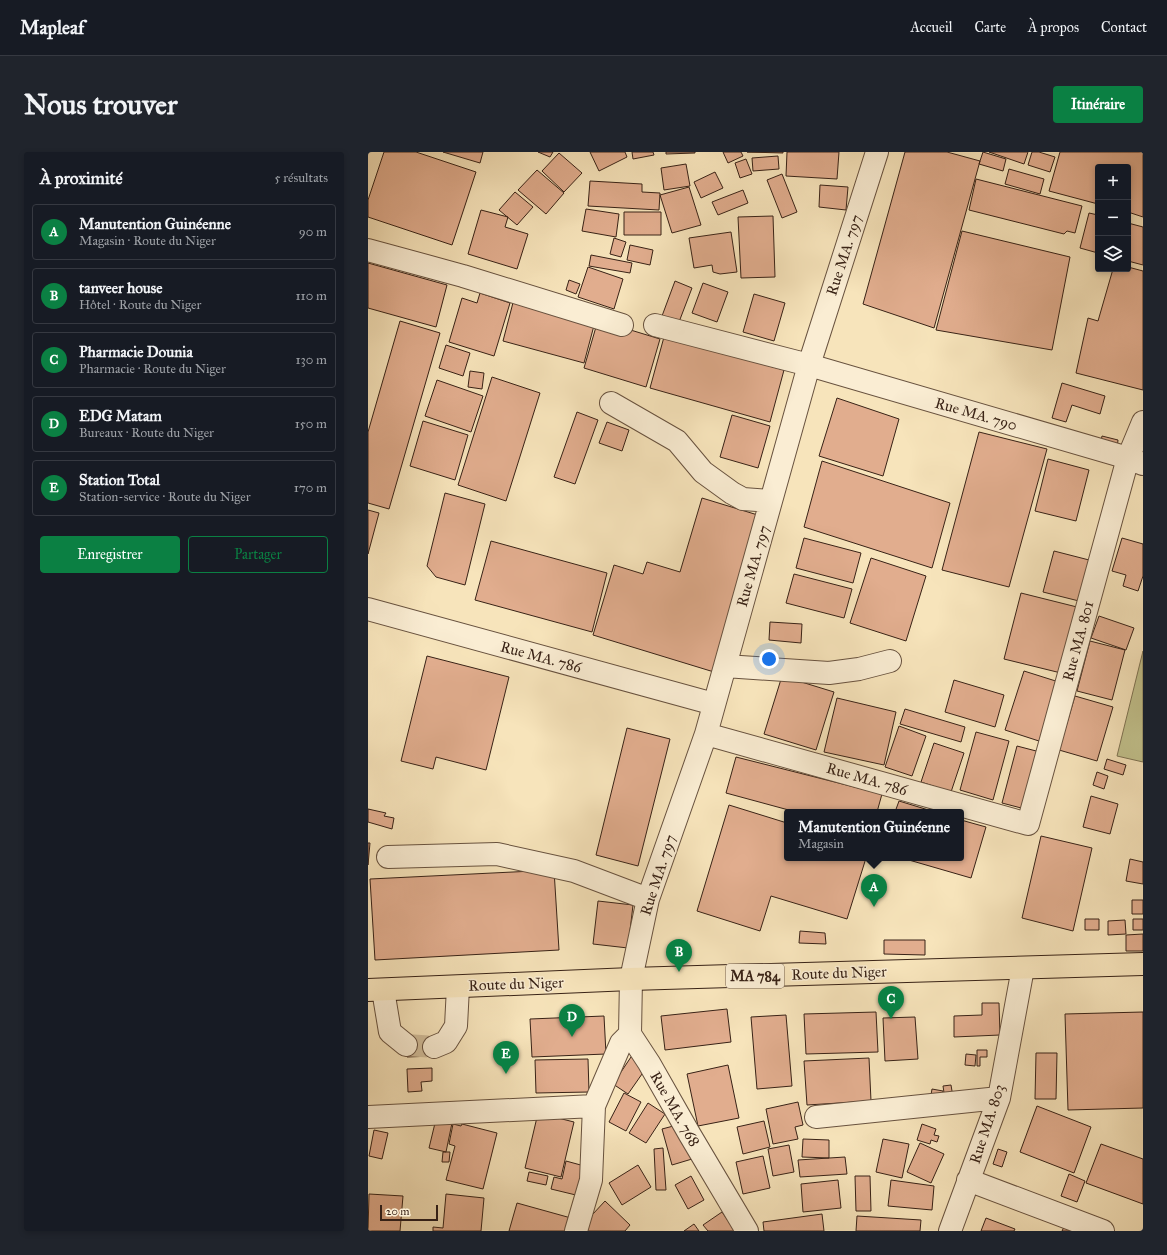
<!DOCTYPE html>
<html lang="fr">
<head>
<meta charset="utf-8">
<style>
  body { margin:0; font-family:"IM FELL Great Primer",serif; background:#20242c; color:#f1f3f6 }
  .controls { position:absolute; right:12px; top:12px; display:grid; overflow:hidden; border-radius:4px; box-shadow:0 2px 6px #0003 }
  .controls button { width:36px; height:36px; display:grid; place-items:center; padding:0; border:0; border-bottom:1px solid #363941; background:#171b24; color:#f1f3f6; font:20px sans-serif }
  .scale { position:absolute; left:12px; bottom:10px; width:58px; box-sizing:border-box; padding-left:4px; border:2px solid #382216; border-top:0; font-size:11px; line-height:14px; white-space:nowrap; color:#382216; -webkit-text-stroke:3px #faedd3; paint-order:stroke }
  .you { position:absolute; left:401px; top:507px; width:14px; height:14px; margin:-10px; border:3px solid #fff; border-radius:50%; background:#1a73e8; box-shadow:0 0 0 6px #1a73e833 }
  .badge { display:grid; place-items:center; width:26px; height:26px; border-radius:50%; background:#0b8043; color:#fff; font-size:13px; font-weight:700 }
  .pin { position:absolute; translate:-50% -33px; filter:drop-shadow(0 1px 2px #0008) }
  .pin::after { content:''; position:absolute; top:21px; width:14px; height:12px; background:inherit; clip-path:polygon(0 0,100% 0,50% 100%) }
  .popup { position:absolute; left:416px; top:657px; width:180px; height:52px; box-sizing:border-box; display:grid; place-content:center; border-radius:4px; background:#171b24; filter:drop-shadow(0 1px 3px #0005); font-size:13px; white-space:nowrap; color:#9ea1a6 }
  .popup b { font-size:15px; color:#f1f3f6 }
  .popup::after { content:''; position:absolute; left:50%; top:100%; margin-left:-8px; border:8px solid transparent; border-top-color:#171b24 }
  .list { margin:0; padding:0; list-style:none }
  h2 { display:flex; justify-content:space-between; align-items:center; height:52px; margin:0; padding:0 16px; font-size:17px }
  h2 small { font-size:13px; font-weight:400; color:#9ea1a6 }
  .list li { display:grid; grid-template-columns:26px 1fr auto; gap:12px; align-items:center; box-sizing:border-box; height:56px; margin:0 8px 8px; padding:0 8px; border:1px solid #363941; border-radius:4px }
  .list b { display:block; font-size:15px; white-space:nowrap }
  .list p { margin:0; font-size:13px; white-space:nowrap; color:#9ea1a6 }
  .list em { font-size:13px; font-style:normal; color:#9ea1a6 }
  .actions { display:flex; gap:8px; padding:12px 16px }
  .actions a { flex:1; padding:9px 0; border:1px solid #0b8043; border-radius:4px; text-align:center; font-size:14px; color:#0b8043 }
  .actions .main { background:#0b8043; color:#fff }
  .icon { flex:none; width:22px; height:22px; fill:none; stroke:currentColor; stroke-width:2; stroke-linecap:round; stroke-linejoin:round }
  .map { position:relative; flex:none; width:775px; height:1079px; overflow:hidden; border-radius:4px }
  header { display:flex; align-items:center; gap:24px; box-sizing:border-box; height:56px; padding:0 20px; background:#171b24; border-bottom:1px solid #363941 }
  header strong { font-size:19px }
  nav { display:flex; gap:22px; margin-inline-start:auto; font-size:14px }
  .intro { display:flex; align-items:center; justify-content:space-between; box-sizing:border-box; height:96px; padding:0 24px }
  h1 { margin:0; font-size:28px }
  .button { padding:10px 18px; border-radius:4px; background:#0b8043; color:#fff; font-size:14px; font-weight:700 }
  main { display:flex; gap:24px; padding:0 24px }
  aside { flex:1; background:#171b24; border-radius:4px; box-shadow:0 2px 6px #0003 }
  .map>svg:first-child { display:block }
  .green { fill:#c2c28d; stroke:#7d7252 }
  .building { fill:#e1ad8e; stroke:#382216 }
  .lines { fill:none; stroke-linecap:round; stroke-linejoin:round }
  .minor-tunnel { stroke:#d1bd9a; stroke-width:22; stroke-dasharray:22 11; stroke-linecap:butt }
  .minor-casing { stroke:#68523f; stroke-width:24 }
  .major-casing { stroke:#382216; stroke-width:24 }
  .minor { stroke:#faedd3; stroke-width:22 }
  .major { stroke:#f7e4bb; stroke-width:22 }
  .labels { text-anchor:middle; stroke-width:3; stroke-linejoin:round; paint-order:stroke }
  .shield { fill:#faedd3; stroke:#725f4f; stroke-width:1 }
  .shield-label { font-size:14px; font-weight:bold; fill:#382216 }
  .street-label { font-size:15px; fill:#382216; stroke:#faedd3 }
</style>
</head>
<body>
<header>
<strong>Mapleaf</strong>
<nav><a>Accueil</a><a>Carte</a><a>À propos</a><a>Contact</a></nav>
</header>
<div class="intro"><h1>Nous trouver</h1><a class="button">Itinéraire</a></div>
<main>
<aside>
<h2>À proximité<small>5 résultats</small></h2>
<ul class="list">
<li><span class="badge">A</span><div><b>Manutention Guinéenne</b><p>Magasin · Route du Niger</p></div><em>90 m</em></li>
<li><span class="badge">B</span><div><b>tanveer house</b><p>Hôtel · Route du Niger</p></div><em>110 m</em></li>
<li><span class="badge">C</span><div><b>Pharmacie Dounia</b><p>Pharmacie · Route du Niger</p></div><em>130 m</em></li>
<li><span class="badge">D</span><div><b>EDG Matam</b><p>Bureaux · Route du Niger</p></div><em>150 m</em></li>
<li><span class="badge">E</span><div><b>Station Total</b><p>Station-service · Route du Niger</p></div><em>170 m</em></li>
</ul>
<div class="actions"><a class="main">Enregistrer</a><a>Partager</a></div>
</aside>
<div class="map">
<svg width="775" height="1079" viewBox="0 0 775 1079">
  <rect width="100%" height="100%" fill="#f7e4bb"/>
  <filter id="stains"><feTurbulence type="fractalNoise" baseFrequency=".005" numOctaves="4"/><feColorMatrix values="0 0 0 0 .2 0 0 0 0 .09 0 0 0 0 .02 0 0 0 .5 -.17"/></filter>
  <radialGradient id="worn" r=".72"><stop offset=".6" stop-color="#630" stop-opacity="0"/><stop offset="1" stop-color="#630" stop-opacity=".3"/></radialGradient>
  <path class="green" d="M775,499v111l-26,-6z"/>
  <path class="building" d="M16,0h32l60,20 -24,73 -84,-28v-17z
    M75,0h40l-3,11z
    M170,0h15l-3,5z
    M222,0h35l2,5 -28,14z
    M264,0h21l1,3 -21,4z
    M298,0h29v1l-29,1z
    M355,0h18l2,4 -15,7z
    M379,0h36v1z
    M419,0h52l-2,27 -51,-3z
    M537,0h42l33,9 -46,167 -71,-24z
    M615,0l23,7 -3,12 -24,-7z
    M621,0h39l-4,12z
    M664,0h7l16,5 -5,15 -22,-7z
    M692,0h83v65l-15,-5v-45h-30v37l-49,-13z
    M191,1l23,20 -18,19 -22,-21z
    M410,4l1,13 -26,2 -1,-13z
    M378,7l6,15 -12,4 -5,-15z
    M318,12l4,22 -26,4 -3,-22z
    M641,17l35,10 -4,15 -35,-10z
    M169,18l27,23 -18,21 -28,-24z
    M347,20l8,16 -22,10 -7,-16z
    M414,22l15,38 -15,6 -15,-38z
    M608,27l106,27 -7,27 -8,-2 -3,3 -95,-24z
    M222,29l52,3v8l18,1 -1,17 -71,-4z
    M452,33l28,2 -2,23 -27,-3z
    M321,35l12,38 -29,8 -12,-38z
    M375,38l5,13 -30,12 -6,-13z
    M147,40l18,15 -16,18 -18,-15z
    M218,57l33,5 -3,23 -34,-6z
    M113,58l27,7 -3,10 23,7 -11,35 -49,-15z
    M256,60h37v23h-37z
    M721,61l9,2v38l-18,-5z
    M405,64l2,61 -34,1 -3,-61z
    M760,71l15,4v38l-15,-4z
    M594,79l108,26 -18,93 -116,-20z
    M363,80l6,40 -17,2 -7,-2 -1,-7 -18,3 -5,-30z
    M246,86l12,4 -5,15 -11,-3z
    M262,93l23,5 -3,15 -23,-5z
    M223,103l41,8 -2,10 -41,-7z
    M0,111l79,22 -11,42 -68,-19z
    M220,115l35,12 -9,30 -36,-12z
    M760,115l15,4v119l-67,-17 12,-55 10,3 15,-52h15z
    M201,128l11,4 -4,10 -10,-4z
    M307,129l17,7 -13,34 -17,-6z
    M335,131l25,9 -11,30 -25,-9z
    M112,141l30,10 -16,53 -45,-14 13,-44 15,5z
    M386,142l31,9 -11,38 -31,-9z
    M147,143l81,23 -12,45 -81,-22z
    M230,168l62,19 -14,48 -62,-19z
    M32,169l40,12 -51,176 -21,-6v-71z
    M296,185l120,33 -14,52 -120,-34z
    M78,193l24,8 -7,23 -24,-8z
    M102,219l14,2 -2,16 -14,-2z
    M124,225l48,16 -34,108 -48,-16z
    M69,228l46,16 -12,36 -46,-16z
    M694,231l43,13 -5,18 -28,-9 -6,17 -14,-4z
    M469,246l62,21 -16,57 -64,-20z
    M209,260l21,8 -23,64 -21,-7z
    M364,263l38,11 -12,42 -38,-11z
    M55,269l45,14 -13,45 -45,-14z
    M239,270l22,8 -7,21 -23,-8z
    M611,280l68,17 -38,138 -67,-17z
    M734,284l16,4 -1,9 -17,-3z
    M680,307l41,11 -13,51 -41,-10z
    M454,309l128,42 -18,65 -128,-41z
    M77,341l40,11 -20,81 -29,-8 -9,-11z
    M334,346l59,18 -47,156 -121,-37 21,-70 29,9 4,-12 33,10z
    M0,358l11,3 -11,41z
    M436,386l57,15 -8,30 -57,-15z
    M754,386l21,6v32l-5,15 -15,-5 3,-11 -14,-4z
    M123,389l116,32 -15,59 -117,-32z
    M686,399l39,10 -10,41 -40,-10z
    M503,406l55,18 -20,65 -56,-18z
    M426,422l58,15 -8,29 -58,-15z
    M653,441l56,14 -16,66 -57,-14z
    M731,464l35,12 -8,22 -35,-12z
    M402,470l32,2 -1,19 -32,-3z
    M722,489l35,9 -13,50 -35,-9z
    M59,504l82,21 -23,93 -50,-13 -3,12 -32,-8z
    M656,519l38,12 -20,59 -37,-12z
    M414,524l52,16 -18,58 -52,-16z
    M586,528l50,15 -9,32 -50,-15z
    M707,544l38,11 -16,54 -38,-11z
    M469,546l59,14 -12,53 -60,-13z
    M537,557l60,18 -4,15 -61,-18z
    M531,574l27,10 -14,40 -27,-9z
    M259,576l43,11 -32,127 -42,-11z
    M608,580l33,9 -16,59 -33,-10z
    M566,591l30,10 -13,39 -30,-10z
    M649,594l23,6 -15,57 -23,-6z
    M368,605l146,37 -5,18h-81l-70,-19z
    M739,607l19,6 -3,10 -19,-6z
    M729,620l11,4 -4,13 -11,-4z
    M723,644l27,8 -8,30 -27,-7z
    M531,649l36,11h-40z
    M361,653l58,18v35h79l-19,61 -76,-23 -11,35 -63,-20z
    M0,657l18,4 -2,3 10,2 -2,11 -24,-7z
    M593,668l25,7 -15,51 -69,-20h59z
    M673,684l51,12 -19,83 -51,-13z
    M0,691h2l-2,22z
    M762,707l13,3v22l-17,-3z
    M186,718l5,80 -184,10 -5,-81z
    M764,748h11v14h-11z
    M230,749l35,4 -5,43 -35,-4z
    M717,767h14v11h-14z
    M765,767h10v11h-10z
    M757,768l1,14 -18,1v-14z
    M432,779l25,2 1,11 -27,-1z
    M775,782v17h-17v-16z
    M516,788h41v15l-41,-1z
    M614,851h17l1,32 -46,2v-21l28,-1z
    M359,857l4,33 -66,8 -4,-34z
    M508,860l2,40 -72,2 -2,-40z
    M775,860v96l-75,2 -3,-96z
    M418,863l6,71 -35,3 -6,-72z
    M236,864l2,38 -74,3 -2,-38z
    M547,865l3,42 -33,2 -2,-43z
    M38,885h28v19l-27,1z
    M609,898h10v7h-7v9h-3z
    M668,901h21l-1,46h-21z
    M265,902l16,10 -21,30 -15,-10z
    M598,902l10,1 -1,11 -10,-1z
    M501,906l2,43 -64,4 -3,-44z
    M220,907l1,33 -53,1 -1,-33z
    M360,913l11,53 -41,8 -11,-52z
    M64,916v13l-11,1 1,9 -14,1 -1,-23z
    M583,933l2,12 -8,2 -2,-13z
    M564,937l11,2 -2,11 -11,-1z
    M256,941l17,9 -15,29 -17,-9z
    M430,950l5,23 -8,2 3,12 -25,5 -7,-35z
    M280,951l17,11 -19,29 -17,-10z
    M669,954l54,21 -17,46 -54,-21z
    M170,961l36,9 -13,55 -36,-9z
    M68,967l16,4 -6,29 -17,-4z
    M396,969l6,26 -27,7 -6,-27z
    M85,972l8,2 1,-2 35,9 -14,56 -37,-9 9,-34 -6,-2z
    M313,972l11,35 -20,6 -10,-36z
    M554,972l14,5 -2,6 5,1 -2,6 -6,-2 -1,4 -13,-4z
    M6,978l14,3 -6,26 -13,-3z
    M435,987l26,1v18l-27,-1z
    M515,987l26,5 -7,34 -26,-6z
    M552,991l24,11 -13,29 -24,-11z
    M733,992l42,15v45l-57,-21z
    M421,993l5,27 -21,4 -5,-27z
    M295,996l3,42h-10l-2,-41z
    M630,997l9,3 -5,15 -9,-3z
    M75,1000h7l-1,10h-7z
    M395,1004l7,32 -27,6 -7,-32z
    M477,1005l2,17 -47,3 -2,-17z
    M198,1009l22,6 -8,29 -29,-7 3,-12 8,2z
    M270,1013l13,22 -29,18 -13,-22z
    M161,1020l19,4 -2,9 -19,-4z
    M701,1022l16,7 -8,21 -16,-6z
    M323,1024l13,24 -16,9 -13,-24z
    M487,1024h15l1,35h-15z
    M470,1028l3,28 -38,4 -2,-28z
    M523,1028l43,6 -2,24 -44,-4z
    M1,1042l34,2 -3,35h-32z
    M78,1042l38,4 -3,33h-48v-4l10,1z
    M237,1049l25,24 -5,6h-41l-4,-3z
    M149,1051l54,15 -4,13h-58z
    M354,1060l13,19h-27l-5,-6z
    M454,1062l2,17h-60l-1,-9z
    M489,1064l64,4 -1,11h-64z
    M618,1066l29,11 -1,2h-33z
    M326,1072l5,7h-15z
    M696,1075l10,4h-12z"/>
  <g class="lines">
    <path class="minor-tunnel" d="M38,893l28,2"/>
    <defs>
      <path id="minor" d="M0,98l95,26 159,49
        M287,173l154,40 319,93 15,6
        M243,251l66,38 26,31 29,21 11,6 28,2
        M0,457l346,95
        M357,514l104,7 30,-4 31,-8
        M338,582l322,90 100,-366 15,-36
        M20,705l109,-3 77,17 74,28
        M15,838l7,42 16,13
        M66,895l12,-5 10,-16 2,-39
        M0,965l226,-11
        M448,965l183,-19
        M600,1028l135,51
        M208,1079l15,-51 3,-74 27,-63 9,-9
        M379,1079l-57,-96 -41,-72 -19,-29 1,-55 17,-80 58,-165 103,-369 68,-213
        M582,1079l49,-133 24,-130"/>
      <path id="major" d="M0,838l263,-11 512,-15"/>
    </defs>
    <use href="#minor" class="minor-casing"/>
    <use href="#major" class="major-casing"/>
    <use href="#minor" class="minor"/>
    <use href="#major" class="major"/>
  </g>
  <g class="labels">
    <rect class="shield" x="358" y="812" width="58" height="24" rx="3"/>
    <g class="shield-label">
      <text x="387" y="829">MA 784</text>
    </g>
    <g class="street-label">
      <text transform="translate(476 103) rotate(-72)" y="5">Rue MA. 797</text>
      <text transform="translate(608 262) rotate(16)" y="5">Rue MA. 790</text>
      <text transform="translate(385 414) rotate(-74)" y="5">Rue MA. 797</text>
      <text transform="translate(710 489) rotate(-75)" y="5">Rue MA. 801</text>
      <text transform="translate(173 505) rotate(15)" y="5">Rue MA. 786</text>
      <text transform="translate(499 627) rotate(16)" y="5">Rue MA. 786</text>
      <text transform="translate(290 723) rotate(-72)" y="5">Rue MA. 797</text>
      <text transform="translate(471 821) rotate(-2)" y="5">Route du Niger</text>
      <text transform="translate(148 832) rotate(-2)" y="5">Route du Niger</text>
      <text transform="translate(307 957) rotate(60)" y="5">Rue MA. 768</text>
      <text transform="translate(619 972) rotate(-72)" y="5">Rue MA. 803</text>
    </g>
  </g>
  <rect width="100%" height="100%" filter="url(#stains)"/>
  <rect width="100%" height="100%" fill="url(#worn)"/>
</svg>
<div class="controls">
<button>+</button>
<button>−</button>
<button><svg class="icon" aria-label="layers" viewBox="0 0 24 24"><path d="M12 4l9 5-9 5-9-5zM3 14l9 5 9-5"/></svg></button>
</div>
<div class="scale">20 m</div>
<div class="you"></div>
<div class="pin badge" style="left:506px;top:755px">A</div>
<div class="popup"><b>Manutention Guinéenne</b>Magasin</div>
<div class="pin badge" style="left:311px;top:820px">B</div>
<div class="pin badge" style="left:523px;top:867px">C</div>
<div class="pin badge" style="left:204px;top:885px">D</div>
<div class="pin badge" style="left:138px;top:922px">E</div>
</div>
</main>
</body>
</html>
